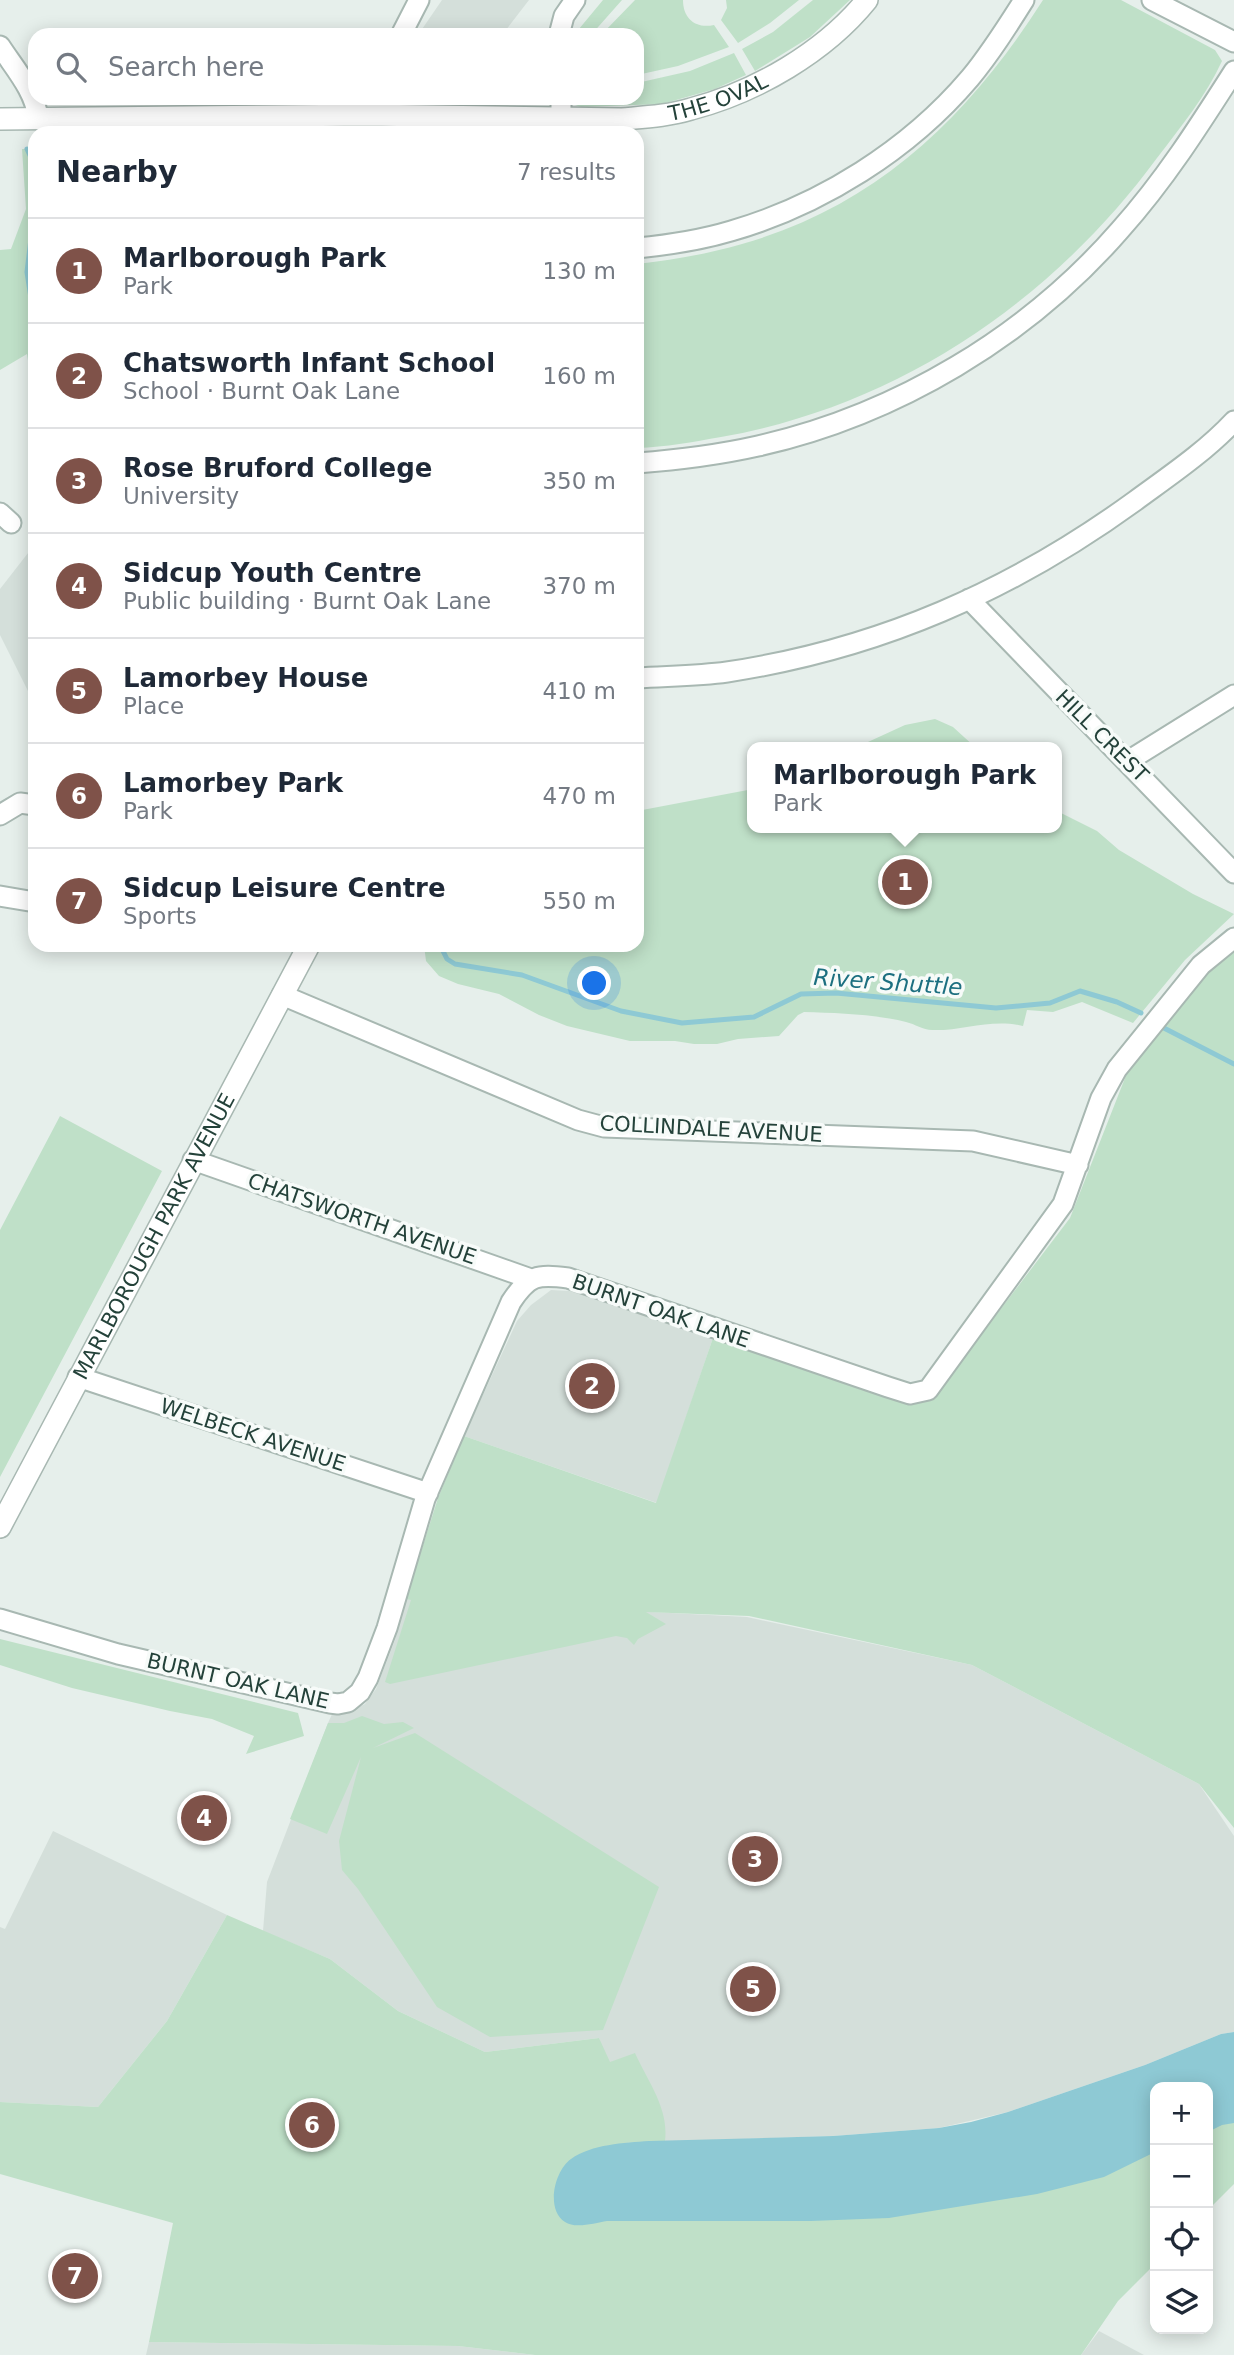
<!DOCTYPE html>
<html lang="en">
<head>
<meta charset="utf-8">
<style>
  body { margin:0; font-family:"DejaVu Sans",sans-serif; background:#f2f2f3; color:#1f2937 }
  .controls { position:absolute; right:21px; bottom:21px; display:grid; overflow:hidden; border-radius:14px; box-shadow:0 4px 18px #0003 }
  .controls button { width:63px; height:63px; display:grid; place-items:center; padding:0; border:0; border-bottom:2px solid #e0e1e3; background:#fff; color:#1f2937; font:35px sans-serif }
  .you { position:absolute; left:595px; top:984px; width:24px; height:24px; margin:-18px; border:5px solid #fff; border-radius:50%; background:#1a73e8; box-shadow:0 0 0 10px #1a73e833 }
  .badge { display:grid; place-items:center; width:46px; height:46px; border-radius:50%; background:#7f5249; color:#fff; font-size:23px; font-weight:700 }
  .pin { position:absolute; translate:-50% -50%; border:4px solid #fff; box-shadow:0 2px 7px #0006 }
  .popup { position:absolute; left:747px; top:742px; width:315px; height:91px; box-sizing:border-box; display:grid; place-content:center; border-radius:14px; background:#fff; filter:drop-shadow(0 2px 5px #0005); font-size:23px; white-space:nowrap; color:#747a83 }
  .popup b { font-size:26px; color:#1f2937 }
  .popup::after { content:''; position:absolute; left:50%; top:100%; margin-left:-14px; border:14px solid transparent; border-top-color:#fff }
  .list { margin:0; padding:0; list-style:none }
  h2 { display:flex; justify-content:space-between; align-items:center; height:91px; margin:0; padding:0 28px; font-size:30px }
  h2 small { font-size:23px; font-weight:400; color:#747a83 }
  .list li { display:grid; grid-template-columns:46px 1fr auto; gap:21px; align-items:center; box-sizing:border-box; height:105px; padding:0 28px; border-top:2px solid #e0e1e3 }
  .list b { display:block; font-size:26px; white-space:nowrap }
  .list p { margin:0; font-size:23px; white-space:nowrap; color:#747a83 }
  .list em { font-size:23px; font-style:normal; color:#747a83 }
  .icon { flex:none; width:38px; height:38px; fill:none; stroke:currentColor; stroke-width:2; stroke-linecap:round; stroke-linejoin:round }
  .map { position:relative; flex:none; width:1234px; height:2355px; overflow:hidden }
  .search { position:absolute; background:#fff; box-shadow:0 4px 18px #0003; left:28px; top:28px; width:616px; height:77px; display:flex; align-items:center; gap:18px; box-sizing:border-box; padding:0 24px; border-radius:21px; color:#747a83; font-size:26px }
  .panel { position:absolute; background:#fff; box-shadow:0 4px 18px #0003; left:28px; top:126px; width:616px; height:826px; border-radius:21px }
  .map>svg:first-child { display:block }
  .built { fill:#d4dfda }
  .green { fill:#bfe0c8 }
  .water { fill:#8ec9d4 }
  .lines { fill:none; stroke-linecap:round; stroke-linejoin:round }
  .stream { stroke:#8ec9d4; stroke-width:5 }
  .minor-casing { stroke:#a8b8b2; stroke-width:23 }
  .tertiary-casing { stroke:#a8b8b2; stroke-width:24 }
  .minor { stroke:#fff; stroke-width:19 }
  .tertiary { stroke:#fff; stroke-width:21 }
  .labels { text-anchor:middle; stroke-width:7; stroke-linejoin:round; paint-order:stroke }
  .street-label { font-size:21px; fill:#24423a; stroke:#f7fbf9 }
  .water-label { font-size:23px; font-style:italic; fill:#1c6f80; stroke:#f7fbf9 }
</style>
</head>
<body>
<div class="map">
<svg width="1234" height="2355" viewBox="0 0 1234 2355">
  <rect width="100%" height="100%" fill="#e6efeb"/>
  <path class="built" d="M442,0h87l-27,35h-84z
    M35,544v161l-35,-70v-46z
    M551,1290l35,2 128,43 -57,168 -193,-67 53,-115 14,-16z
    M406,1599l341,18 225,48 227,119 35,52v196l-13,2 -76,31 -137,47 -69,16 -106,8 -210,7 -24,-105 -114,14 -87,-41 -68,-52 -67,-28 4,-49 61,-159 5,-11 17,-1 15,-7 11,-15 19,-49z
    M53,1831l174,84 -60,106 -69,86 -98,-5v-175l5,2z
    M1099,2331l45,24h-63z
    M149,2342l309,4 77,9h-389z"/>
  <path class="green" d="M603,0h19l-31,35h-17z
    M635,0h48c0,19 13,29 31,25l15,22 -51,19 -41,9v-40h-36z
    M726,0h73l-29,23 -32,20 -17,-23 6,-12z
    M813,0h37l-40,37 -55,34 -13,-22 31,-17z
    M1043,0h78l94,50 7,11c-16,35 -42,67 -65,97 -105,143 -259,248 -436,279 -28,5 -55,10 -84,11v-184c35,-4 71,-10 105,-20 136,-39 227,-128 301,-244z
    M734,53l12,22 -31,14 -53,15 -81,3 -9,-3v-6h65v-15l53,-12z
    M22,149h13v286l-2,-40 -6,-41 -27,16v-120l11,-1 15,-40z
    M935,719l18,8 22,20h-118l48,-22z
    M753,789v39h304v-17l40,20 22,19 74,44 41,20 -49,46 -52,63 -51,-21 -29,10 -26,-2 -4,16c-31,-8 -60,5 -91,4 -9,0 -17,-6 -26,-8 -32,-8 -69,-9 -102,-10l-6,3 -19,21 -41,3 -21,5h-23l-19,-3h-45l-63,-15 -28,-11 -40,-21 -41,-10 -19,-8 -13,-15 -2,-16h213v-134z
    M1234,949v879l-35,-44 -227,-119 -223,-49 -103,-4 20,12 -28,15 -4,6 -7,-7 -11,-2 -226,48 -5,-2 26,-82 -5,-1 32,-101 26,-62 192,67 58,-168 222,59 134,-176 57,-145 25,-34 59,-71z
    M60,1116l102,55 -162,306v-247z
    M0,1639l298,74 6,23 -58,18 8,-18 -42,-17 -42,-8 -98,-23 -72,-23z
    M362,1716l22,8 19,-2 11,6 -41,20 42,-15 244,154 -56,143 -113,7 -53,-30 -79,-118 -16,-19 -3,-29 22,-84 -34,77 -37,-15 38,-96h16z
    M227,1915l103,44 68,52 87,41 114,-14 11,24 25,-9c13,29 34,55 30,88l-41,2 262,27 269,-76v170l-37,37 -37,54h-546l-77,-9 -309,-4 24,-119 -173,-49v-72l98,5 69,-86z
    M1234,2059v125l-26,26v-123h-34z"/>
  <path class="water" d="M1234,2032v91l-12,2 -14,7v-45h-53v65l-51,25 -67,17 -148,24 -78,3h-204c-12,2 -32,8 -42,1 -20,-13 -10,-52 6,-63 21,-15 53,-16 78,-18l184,-5 106,-8 32,-6 37,-10 137,-47 76,-31z"/>
  <g class="lines">
    <path class="stream" d="M27,149l8,17
      M35,205l-8,67 8,52
      M440,945l7,14 8,5 67,11 99,36 61,12 72,-6 47,-23 35,-1 160,15 54,-5 30,-12 37,11 24,11
      M1160,1026l74,38"/>
    <defs>
      <path id="minor" d="M1152,0l82,42
        M401,35l18,-35
        M559,35l5,-19 11,-16
        M0,46c15,23 35,45 38,72
        M561,98v20
        M637,248c31,-3 64,-8 94,-17 90,-26 178,-81 239,-153 20,-24 37,-51 54,-78
        M637,463c40,-3 81,-8 121,-17 138,-31 269,-109 362,-216 44,-49 79,-104 114,-159
        M0,513l11,10
        M969,599l265,274
        M637,678c30,-2 61,-2 90,-6 152,-23 284,-81 408,-171 34,-25 70,-49 99,-80
        M1128,761l106,-66
        M0,815l20,-12 15,2
        M0,896l35,6
        M282,995l296,125 26,7 369,14 105,24
        M193,1160l338,119
        M78,1377l350,116
        M0,1619l118,35 212,49 8,1 10,-2 12,-10 8,-14 19,-50 38,-129 86,-197c18,-27 26,-28 57,-24l320,109 22,7 18,-4 135,-186 38,-106 16,-29 84,-104 33,-27"/>
      <g id="tertiary">
        <path id="s1" d="M0,119l366,-4 256,4c23,-2 46,-3 69,-10 65,-17 134,-57 176,-109"/>
        <path id="s2" d="M0,1527l309,-582"/>
      </g>
    </defs>
    <use href="#minor" class="minor-casing"/>
    <use href="#tertiary" class="tertiary-casing"/>
    <use href="#minor" class="minor"/>
    <use href="#tertiary" class="tertiary"/>
  </g>
  <g class="labels">
    <g class="street-label">
      <text dy="7" stroke="none"><textPath href="#s1" startOffset="721">THE OVAL</textPath></text>
      <text transform="translate(1102 736) rotate(45)" y="7">HILL CREST</text>
      <text transform="translate(711 1129) rotate(3)" y="7">COLLINDALE AVENUE</text>
      <text transform="translate(362 1219) rotate(19)" y="7">CHATSWORTH AVENUE</text>
      <text dy="7" stroke="none"><textPath href="#s2" startOffset="329">MARLBOROUGH PARK AVENUE</textPath></text>
      <text transform="translate(661 1311) rotate(19)" y="7">BURNT OAK LANE</text>
      <text transform="translate(253 1435) rotate(18)" y="7">WELBECK AVENUE</text>
      <text transform="translate(238 1681) rotate(13)" y="7">BURNT OAK LANE</text>
    </g>
    <g class="water-label">
      <text transform="translate(888 982) rotate(4)" y="8">River Shuttle</text>
    </g>
  </g>
</svg>
<div class="controls">
<button>+</button>
<button>−</button>
<button><svg class="icon" aria-label="locate" viewBox="0 0 24 24"><circle cx="12" cy="12" r="6"/><path d="M12 2v4M12 18v4M2 12h4M18 12h4"/></svg></button>
<button><svg class="icon" aria-label="layers" viewBox="0 0 24 24"><path d="M12 4l9 5-9 5-9-5zM3 14l9 5 9-5"/></svg></button>
</div>
<div class="you"></div>
<div class="pin badge" style="left:905px;top:882px">1</div>
<div class="popup"><b>Marlborough Park</b>Park</div>
<div class="pin badge" style="left:592px;top:1386px">2</div>
<div class="pin badge" style="left:755px;top:1859px">3</div>
<div class="pin badge" style="left:204px;top:1818px">4</div>
<div class="pin badge" style="left:753px;top:1989px">5</div>
<div class="pin badge" style="left:312px;top:2125px">6</div>
<div class="pin badge" style="left:75px;top:2276px">7</div>
<div class="search"><svg class="icon" aria-label="search" viewBox="0 0 24 24"><circle cx="10" cy="10" r="6"/><path d="M15 15l6 6"/></svg>Search here</div>
<section class="panel">
<h2>Nearby<small>7 results</small></h2>
<ul class="list">
<li><span class="badge">1</span><div><b>Marlborough Park</b><p>Park</p></div><em>130 m</em></li>
<li><span class="badge">2</span><div><b>Chatsworth Infant School</b><p>School · Burnt Oak Lane</p></div><em>160 m</em></li>
<li><span class="badge">3</span><div><b>Rose Bruford College</b><p>University</p></div><em>350 m</em></li>
<li><span class="badge">4</span><div><b>Sidcup Youth Centre</b><p>Public building · Burnt Oak Lane</p></div><em>370 m</em></li>
<li><span class="badge">5</span><div><b>Lamorbey House</b><p>Place</p></div><em>410 m</em></li>
<li><span class="badge">6</span><div><b>Lamorbey Park</b><p>Park</p></div><em>470 m</em></li>
<li><span class="badge">7</span><div><b>Sidcup Leisure Centre</b><p>Sports</p></div><em>550 m</em></li>
</ul>
</section>
</div>
</body>
</html>
